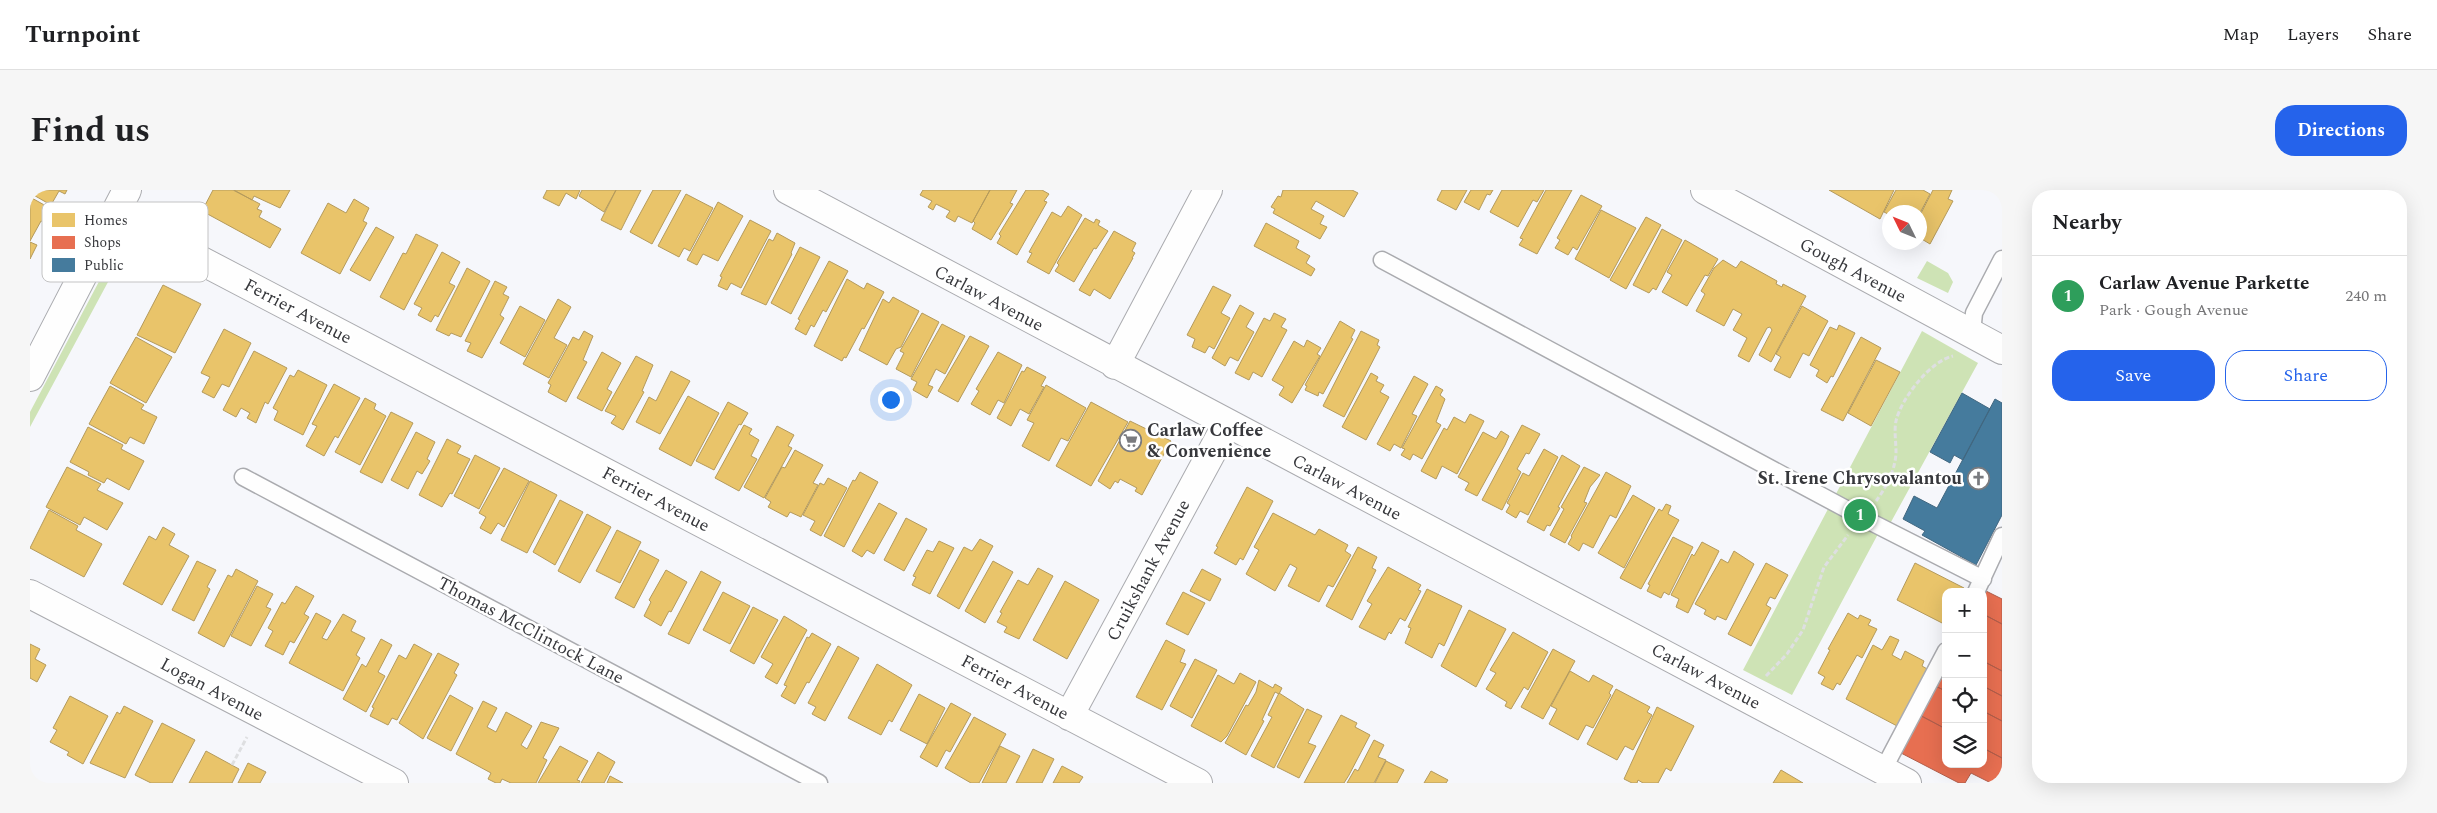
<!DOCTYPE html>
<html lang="en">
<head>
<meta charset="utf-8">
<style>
  body { margin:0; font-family:Spectral,serif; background:#f6f6f6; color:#202124 }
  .controls { position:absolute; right:15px; bottom:15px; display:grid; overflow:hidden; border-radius:10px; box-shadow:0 5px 20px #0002 }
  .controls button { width:45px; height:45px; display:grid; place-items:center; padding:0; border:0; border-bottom:1px solid #e0e0e0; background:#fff; color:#202124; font:25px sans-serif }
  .compass { position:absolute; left:1852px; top:15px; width:45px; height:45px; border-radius:50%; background:#fff; box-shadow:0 5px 20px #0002; rotate:313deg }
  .you { position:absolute; left:860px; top:209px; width:18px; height:18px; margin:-12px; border:4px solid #fff; border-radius:50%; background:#1a73e8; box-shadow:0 0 0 8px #1a73e833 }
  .badge { display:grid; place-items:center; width:32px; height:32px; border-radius:50%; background:#2563eb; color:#fff; font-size:16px; font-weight:700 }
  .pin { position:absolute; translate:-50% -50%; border:2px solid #fff; box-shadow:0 1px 5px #0006 }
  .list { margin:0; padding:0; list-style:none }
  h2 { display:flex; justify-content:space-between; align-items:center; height:65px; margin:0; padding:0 20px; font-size:21px }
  h2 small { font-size:16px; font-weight:400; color:#757577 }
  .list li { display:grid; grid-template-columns:32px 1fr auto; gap:15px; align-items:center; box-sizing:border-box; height:80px; padding:0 20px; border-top:1px solid #e0e0e0 }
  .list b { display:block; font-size:19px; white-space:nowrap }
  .list p { margin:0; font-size:16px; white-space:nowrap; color:#757577 }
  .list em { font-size:16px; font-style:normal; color:#757577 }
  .actions { display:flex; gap:10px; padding:15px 20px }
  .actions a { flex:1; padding:11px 0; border:1px solid #2563eb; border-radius:20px; text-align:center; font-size:18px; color:#2563eb }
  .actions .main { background:#2563eb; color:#fff }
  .icon { flex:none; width:28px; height:28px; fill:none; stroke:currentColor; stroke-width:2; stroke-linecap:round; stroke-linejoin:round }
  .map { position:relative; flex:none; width:1972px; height:593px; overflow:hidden; border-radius:20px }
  header { display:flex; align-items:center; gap:30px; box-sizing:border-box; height:70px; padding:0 25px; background:#fff; border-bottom:1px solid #e0e0e0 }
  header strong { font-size:24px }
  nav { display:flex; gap:28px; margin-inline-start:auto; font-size:18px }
  .intro { display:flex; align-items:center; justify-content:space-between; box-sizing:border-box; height:120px; padding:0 30px }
  h1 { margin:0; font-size:35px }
  .button { padding:12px 22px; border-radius:20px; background:#2563eb; color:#fff; font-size:18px; font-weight:700 }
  main { display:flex; gap:30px; padding:0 30px }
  aside { flex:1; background:#fff; border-radius:20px; box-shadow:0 5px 20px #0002 }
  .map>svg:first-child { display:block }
  .green { fill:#cee3b5 }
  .homes { fill:#e9c46a; stroke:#b49a5c }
  .shops { fill:#e76f51; stroke:#b25e4b }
  .public { fill:#457b9d; stroke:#416780 }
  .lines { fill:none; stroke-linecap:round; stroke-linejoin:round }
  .lane-casing { stroke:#aaabaf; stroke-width:19 }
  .street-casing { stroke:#aaabaf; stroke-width:30 }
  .path { stroke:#dedfe1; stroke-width:3; stroke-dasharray:5 2.5; stroke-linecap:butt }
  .lane { stroke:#fefefe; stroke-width:16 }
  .street { stroke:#fefefe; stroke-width:28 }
  .labels { text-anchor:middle; stroke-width:5; stroke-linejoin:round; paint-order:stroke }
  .street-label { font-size:18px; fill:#37383c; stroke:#fff }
  .poi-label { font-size:18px; font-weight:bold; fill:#37383c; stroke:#fff; text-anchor:start }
  .key { fill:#fff; stroke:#c3c3c4; stroke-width:1 }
  .key-label { font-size:14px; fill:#37383c }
</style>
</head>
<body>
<header>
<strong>Turnpoint</strong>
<nav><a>Map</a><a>Layers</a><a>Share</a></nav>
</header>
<div class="intro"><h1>Find us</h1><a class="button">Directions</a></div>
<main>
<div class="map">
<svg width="1972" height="593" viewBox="0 0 1972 593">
  <rect width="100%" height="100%" fill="#f6f7fb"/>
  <path class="green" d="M62,12l7,3 -24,47 -7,-4z
    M92,55v11l-92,171v-15l83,-157z
    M1897,71l21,12 5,9 -5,11 -31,-15z
    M1892,141l56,32 -87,159 -13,12 -86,161 -49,-25z"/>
  <path class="homes" d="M0,0h37l-2,4 -6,-3 -8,14 -21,-12z
    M183,0h20l27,14 -3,5 5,2 -3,6 22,12 -11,19 -68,-37z
    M204,0h56l-10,18 -26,-12 -2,4z
    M517,0h33l-4,9 -10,-6 -7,13 -16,-8z
    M552,0h34l-12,22 -25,-16z
    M586,0h25l-20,40 -20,-10z
    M623,0h28l-29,54 -22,-12z
    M893,0h67l-18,33 -14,-7 -3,6 -9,-5 4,-6 -14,-7 -3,6 -5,-3 4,-6 -12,-6z
    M960,0h27l-7,13 3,1 -22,36 -19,-11 3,-6 -2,-2z
    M996,0h16l7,4 -5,7 3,1 -30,53 -20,-12 4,-7 -2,-2z
    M1253,0h69l6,3 -14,24 -28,-16 -5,8 13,7 -4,8 7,3 -7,12 -47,-26 2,-4 -4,-2 7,-11 3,1z
    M1412,0h25l-11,20 -19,-10z
    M1441,0h22l-3,5 -3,-1 -8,16 -15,-8z
    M1472,0h42l-7,12 -4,-2 -15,27 -28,-15z
    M1516,0h26l-35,64 -18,-9 4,-6 -3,-1z
    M1799,0h65l-14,29z
    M1866,0h27l7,4 -10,19 -30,-1v3l-6,-3z
    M1903,0h19l-4,9 5,2 -23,43 -10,-6v-23z
    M656,4l27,14 -23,43 -6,-3 -5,9 -21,-11z
    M1551,5l21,11 -25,44 -4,-3 -5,8 -13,-7 5,-8 -3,-2z
    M0,7l25,14 -7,13 -7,-3 -11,20z
    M324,9l15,9 -6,13 4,2 -27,51 -39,-21 27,-50 18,10z
    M688,12l25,14 -25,45 -15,-7 -6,11 -10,-5z
    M1038,16l14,9 -33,59 -22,-12 5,-9 -3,-1 23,-40 9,5z
    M1571,20l35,18 -27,50 -34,-19z
    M1616,27l15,8 -35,64 -16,-9z
    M1055,28l9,5 2,-4 4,2 -2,4 10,6 -12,18 -2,-1 -20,34 -19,-11 4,-6 -2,-2z
    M720,30l21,11 -30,57 -10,-5 -4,7 -9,-4 4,-9 -2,-1z
    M1236,33l33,18 -3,7 14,8 -4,7 9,6 -4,7 -57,-30z
    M346,37l18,10 -24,44 -20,-11z
    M1632,39l20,11 -26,50 -3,-2 -4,5 -16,-8z
    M1084,41l22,12 -4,8 3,2 -3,5h1l-23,41 -16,-10 -4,7 -11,-6z
    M747,43l18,10 -4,10 1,1 -26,51 -25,-11 28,-55 4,2z
    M386,44l22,11 -34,65 -24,-13 23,-44 3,1z
    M1655,50l33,19 -10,17 -3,-1 -18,31 -25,-14 10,-17 -5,-3z
    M0,52l7,3 -7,14z
    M770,57l20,10 -29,57 -20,-11z
    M412,62l18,10 -11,21 6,3 -17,31 -3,-2 -4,7 -13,-7 4,-7 -8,-4z
    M1693,70l13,8 5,-7 36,20 -1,3 6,3 1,-3 23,12 -35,66 -12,-7 13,-25 -2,-3 -3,1 -18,34 -11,-6 9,-18 -14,-8 9,-16 -9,-5 -9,17 -28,-15 9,-17 -4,-3 13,-23z
    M799,71l19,10 -22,41 -3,-2 -9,17 -3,-2 -5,10 -11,-6 5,-9 -2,-1z
    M437,78l23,13 -29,56 -10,-4 -2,3 -13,-6z
    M817,89l17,10 3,-6 17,9 -20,37 -2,-1 -16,30 -2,-1 -2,4 -28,-15z
    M465,91l12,6 -4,7 6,3 -9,18 4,3 -22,40 -15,-7 4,-8 -6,-2z
    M133,95l38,19 -26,49 -38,-18z
    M1183,96l18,9 -10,18 9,5 -16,31 -5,-3 -4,7 -13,-6 3,-8 -8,-4z
    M863,107l26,14 -18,36 -5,2 -9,16 -28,-15 24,-51 6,4z
    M528,109l13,8 -17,31 13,7 -18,33 -26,-14z
    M1210,115l14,8 -8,14 8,5 -16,29 -8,-4 -5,9 -13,-8z
    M490,116l25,14 -20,37 -25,-14z
    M1772,116l26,15 -19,35 -6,-3 -13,25 -16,-8 7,-13 -5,-3z
    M892,123l17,9 -28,55 -15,-8 8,-16 -4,-2z
    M1244,123l12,6 -5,8 6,3 -25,47 -9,-5 -4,8 -14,-7 29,-55 6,3z
    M1310,131l15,9 -4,8 2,1 -30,55 -4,-2 -1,4 -13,-6 2,-4 -2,-1z
    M912,134l23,12 -20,38 -9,-5 -8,16 5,2 -6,11 -14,-8 4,-8 -6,-3z
    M1809,135l16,8 -22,44 -2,-1 -4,7 -11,-7 3,-6 -9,-5 20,-38 7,3z
    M194,139l27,14 -22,44 -7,-3 -8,14 -12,-6 8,-15 -9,-4z
    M554,141l9,5 -10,24 4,2 -21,40 -18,-10 3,-7 -3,-2 25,-46 6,3z
    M1331,141l18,9 -2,5 3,2 -36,70 -21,-11z
    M940,146l19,10 -31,56 -20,-11z
    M106,147l36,20 -26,46 -36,-20z
    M1831,147l20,11 -38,73 -22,-11z
    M1277,150l14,8 -4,6 3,2 -28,47 -13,-8 5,-8 -12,-7 22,-39 10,6z
    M224,161l33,17 -19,36 -3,-2 -9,21 -9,-5 3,-5 -9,-5 -5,9 -13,-7z
    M572,162l19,11 -14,26 5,3 -10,19 -25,-13z
    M968,162l24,13 -18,38 -6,-3 -8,15 -19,-11 8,-13 -3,-2z
    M606,166l17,9 -11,26 2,1 -21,38 -12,-7 5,-7 -11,-5z
    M1846,170l24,12 -29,54 -23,-13z
    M997,177l19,10 -5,9 3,1 -15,27 -9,-5 -9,17 -14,-8 25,-47 2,1z
    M268,180l29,15 -24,50 -29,-15 4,-9 -5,-3 17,-33 4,2z
    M641,181l19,10 -30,53 -24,-12 13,-25 7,4z
    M1341,183l7,4 -2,4 8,4 -4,7 9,5 -23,43 -24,-13z
    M1384,186l14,8 -16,30 5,2 -16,32 -7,-4 -4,7 -13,-7z
    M304,194l26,14 -22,40 -3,-2 -11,20 -18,-10 11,-20 -5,-2z
    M1016,195l40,23 -18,33 -7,-3 -12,23 -27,-15 12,-23 -7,-3z
    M80,196l34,19 -3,4 16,8 -13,27 -14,-7 -4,7 -37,-20z
    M1406,196l7,4 -3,5 5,4 -9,23 5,3 -19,34 -9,-5 -3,6 -9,-5 4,-6 -3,-1z
    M658,206l31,17 -28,53 -32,-17z
    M335,208l11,6 -2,5 12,7 -26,49 -25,-13z
    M698,212l20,11 -7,12 -2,-1 -25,46 -18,-9z
    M1061,212l37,20 -37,64 -35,-20z
    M361,222l22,11 -31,60 -22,-11z
    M1440,224l14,7 -27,53 -15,-8 -6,13 -15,-8 23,-43 3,2 7,-13 11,6z
    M1100,231l41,20 -29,54 -7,-4 2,-3 -17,-9 -2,4 -3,-2 -5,8 -12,-8z
    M714,235l8,4 -3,5 10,6 -8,16 6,3 -18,32 -24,-13z
    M1492,235l18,9 -11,20 -3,-1 -9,16 4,3 -19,38 -20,-10z
    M747,236l17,9 -6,11 4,2 -28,50 -20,-11z
    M58,237l35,18 -2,4 23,12 -15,29 -22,-12 -3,5 -16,-8 1,-3 -19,-10z
    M1471,241l8,5 -4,9 -28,51 -12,-6 4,-7 -11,-6 25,-45 13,7z
    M386,242l19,10 -8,17 3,2 -8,13 -5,-3 -9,18 -17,-9z
    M417,249l14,7 -4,7 13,6 -18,35 -2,-1 -8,14 -23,-12z
    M1514,259l14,8 -30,58 -8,-4 -4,7 -10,-6 4,-7 -3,-2 16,-30 6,3z
    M765,260l28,15 -10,18 5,2 -17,32 -11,-5 -3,5 -19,-10 3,-5 -6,-4 17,-31 3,1z
    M445,265l25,13 -21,41 -25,-13z
    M1532,265l18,11 -22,41 2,1 -10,18 -3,-1 -3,6 -17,-9z
    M37,277l34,17 -4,6 26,13 -16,27 -23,-13 -4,8 -34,-18z
    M1554,277l16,8 -10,12 -6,15 3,1 -22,40 -15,-8 14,-26 -3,-2z
    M474,278l25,13 -25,46 -6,-4 -7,11 -11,-6 6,-11 -7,-4z
    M830,282l18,10 -34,65 -20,-11 29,-56 2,1z
    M1576,282l25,14 -15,32 -6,-3 -17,33 -10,-5 -4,8 -11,-7 4,-7 -1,-1z
    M798,288l19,10 -26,48 -11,-6 5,-9 -12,-6 17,-32 4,2z
    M500,291l27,14 -30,58 -26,-13z
    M1217,297l26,14 -30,59 -3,-2 -4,7 -22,-12 4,-6 -2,-1z
    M1603,305l22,13 -31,60 -26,-15z
    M530,310l23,12 -28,53 -22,-13z
    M849,313l18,10 -23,41 -7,-4 -5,7 -10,-6z
    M1636,314l5,2 -3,8 11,6 -38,69 -21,-11 30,-54 9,-15 3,2z
    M19,320l29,16 -2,4 26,14 -18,33 -54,-29z
    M1243,323l42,22 4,-6 29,16 -3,6 6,4 -18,32 -5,-2 -9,17 -31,-16 9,-18 -7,-4 -15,27 -29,-17 13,-24 -5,-3z
    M557,324l24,13 -31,56 -22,-12z
    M876,328l21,11 -23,42 -20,-11z
    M133,337l12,7 -6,11 20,11 -27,49 -39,-21 26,-48 7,4z
    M587,340l24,12 -21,41 -24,-12z
    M1643,347l20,10 -24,48 -5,-3 -3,6 -14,-7 3,-6 -2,-1z
    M950,349l13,7 -34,63 -22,-13 27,-49 8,4z
    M909,351l15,7 -24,46 -18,-9 4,-8 -3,-1 14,-26 6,2z
    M1672,352l17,9 -31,62 -12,-6 3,-8 -8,-4 21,-41 2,2z
    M1328,357l19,10 -5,11 4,2 -24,50 -26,-14z
    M610,360l19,10 -25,48 -19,-10z
    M1704,361l20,13 -28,56 -9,-4 -2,4 -11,-6 2,-4 -11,-6 26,-45 7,4z
    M167,371l19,9 -9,17 3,2 -16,32 -22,-11z
    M963,371l20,11 -28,51 -20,-12z
    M1736,373l22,12 -13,24 -5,-2 -4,8 5,3 -20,38 -23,-12z
    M1885,373l49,25 -2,4h-16v33l-49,-25z
    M1358,377l33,18 -3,5 3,1 -16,30 -5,-3 -9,16 -2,-2 -4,8 -26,-13 13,-23 -5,-3z
    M1008,378l15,8 -34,63 -15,-7 3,-5 -10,-5 5,-9 -2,-1 18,-32 10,5z
    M206,379l22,12 -34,66 -26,-14 30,-58 4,2z
    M1172,379l19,10 -11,22 -20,-10z
    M636,380l21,12 -16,30 -2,-1 -8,15 -17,-10 7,-14 -2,-2z
    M671,381l20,11 -32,62 -21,-10z
    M1035,391l34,19 -32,59 -34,-19z
    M227,396l16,8 -7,13 5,2 -20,37 -20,-10z
    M266,396l18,10 -10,18 5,3 -15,26 -4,-2 -7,14 -18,-9 8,-15 -5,-3 14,-26 3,2z
    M1397,399l35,17 -18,40 -5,-3 -7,15 -27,-15 6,-15 -3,-1z
    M693,402l27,14 -20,38 -27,-14z
    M1153,402l22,11 -17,32 -22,-11z
    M723,417l25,13 -24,44 -24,-13z
    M1439,420l37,19 -30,58 -35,-21z
    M286,423l15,8 -9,17 5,2 16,-26 13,7 -5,10 14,7 -9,17 4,3 -17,33 -54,-28z
    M1818,423l10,6 2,-4 11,5 -3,5 9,4 -15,29 -5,-3 -17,30 -3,-2 -4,7 -12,-6 4,-7 -7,-4 12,-23 -2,-1z
    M754,426l23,14 -30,54 -12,-7 8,-13 -12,-7z
    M1483,442l35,20 -20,38 -4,-3 -13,22 -6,-3 2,-4 -21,-13 10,-16 -6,-3z
    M782,443l19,11 -22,39 -2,-1 -12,22 -14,-8 6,-10 -3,-1 23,-48 2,1z
    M1860,446l9,4 -7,15 9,5 4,-9 19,10 -2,5 7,4 -30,57 -53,-28 27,-54 9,5z
    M351,449l11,6 -14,27 7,4 -19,36 -23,-13 19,-35 4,3z
    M1136,450l19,10 -5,12 6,2 -24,46 -26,-13z
    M0,454l10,5 -5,10 11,6 -9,17 -7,-4z
    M384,454l18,10 -35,66 -5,-2 -4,7 -18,-9 4,-8 -2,-1 27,-52 7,4z
    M808,456l21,12 -34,63 -13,-7 4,-7 -8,-4z
    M1523,459l22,12 -32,58 -22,-12z
    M408,463l21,11 -5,9 3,2 -34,64 -24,-16z
    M1165,469l22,11 -25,48 -22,-12z
    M847,474l35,21 -20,37 -3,-2 -8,15 -33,-17z
    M1540,481l19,11 4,-7 20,11 -4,7 2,2 -18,33 -7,-3 -8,15 -29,-16 8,-15 -6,-3z
    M1210,483l16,9 -29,54 -6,6 -30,-16 27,-51 16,9z
    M1229,490l14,8 2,-4 7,4 -3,6 -4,-2 -13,28 2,1 -18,34 -21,-12 21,-38 2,1 8,-14z
    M1586,499l34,18 -3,5 5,3 -19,35 -8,-4 -8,14 -30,-16z
    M1249,503l25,16 -30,59 -23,-12 21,-39 -4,-2z
    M889,504l26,14 -18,36 -27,-14z
    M420,505l23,13 -22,43 -24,-13z
    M40,506l38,20 -25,48 -16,-9 2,-3 -19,-10 7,-12 -4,-2z
    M453,511l14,7 -10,19 9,5 10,-20 26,14 -11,19 6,4 14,-27 18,6 -16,30 4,2 -11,23h-25l-9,-4 -2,4h-4l-8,-4 3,-6 -35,-19z
    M921,513l20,11 -21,38 -4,-2 -9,17 -17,-10z
    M94,516l29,15 -28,57 -35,-15 27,-51 3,2z
    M1627,517l37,19 -23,45 -5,-3 -8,15h-15l-5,-3 -1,3h-5l-8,-4z
    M1277,519l15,7 -14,27 8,3 -17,32 -22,-11z
    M1311,525l16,8 -2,4 15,8 -21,40 -5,8h-40z
    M944,527l32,17 -27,49h-8l-26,-15z
    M132,533l33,17 -23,43h-21l-16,-8z
    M1344,550l10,5 -6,12 8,3 -12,23h-27l8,-14 3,2z
    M530,556l28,15 -11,19 3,1 -1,2h-41z
    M970,556l20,10 -14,27h-24z
    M1003,559l21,10 -12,24h-26z
    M176,561l33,18 -7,14h-43z
    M568,562l17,10 -11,21h-23z
    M1356,571l18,9 -7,13h-22z
    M218,573l18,9 -6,11h-22z
    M1032,576l21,11 -4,6h-26z
    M1751,580l22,13h-30z
    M1401,581l17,9 -2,3h-22z
    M580,586l13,7h-16z"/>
  <path class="shops" d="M1952,399l20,10v25l-19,-10z
    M1953,424l19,10v47l-19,-10z
    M1953,471l19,10v25l-19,-10z
    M1916,476v25l-11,-5z
    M1905,496l11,5v38l-26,-14z
    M1953,496l19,10v25l-19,-10z
    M1953,521l19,10v37l-19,-10z
    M1891,526l25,13v35h37v-16l19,10v25h-11l-20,-10 -6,10h-6l-58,-30z"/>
  <path class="public" d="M1932,203l28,16 -27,51 -9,-5 -4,8 -20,-11z
    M1965,209l7,4v112l-26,50 -54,-30 3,-4 -22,-12 11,-23 23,12z"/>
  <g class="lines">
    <defs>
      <path id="lane" d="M1352,70l481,258 120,61
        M1942,143l2,-20 28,-54
        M213,287l576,306
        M1946,402l26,-56
        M1853,580l63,-119"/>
      <path id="street" d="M758,0l1119,593
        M1675,0l297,160
        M84,25l1084,568
        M1085,175l93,-175
        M0,187l97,-187
        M0,404l364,189
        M1039,526l158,-292"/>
    </defs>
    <use href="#lane" class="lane-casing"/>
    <use href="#street" class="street-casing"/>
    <path class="path" d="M1846,311c10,-13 20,-33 20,-49 0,-10 -2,-22 0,-31 5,-22 34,-60 57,-65
      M1736,486l21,-22 16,-24 21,-63 24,-32
      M202,575l15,-28"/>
    <use href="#lane" class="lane"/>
    <use href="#street" class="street"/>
  </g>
  <defs>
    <symbol id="supermarket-ring" viewBox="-11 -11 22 22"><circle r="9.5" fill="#fff" stroke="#7a7b7f" stroke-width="1.5"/><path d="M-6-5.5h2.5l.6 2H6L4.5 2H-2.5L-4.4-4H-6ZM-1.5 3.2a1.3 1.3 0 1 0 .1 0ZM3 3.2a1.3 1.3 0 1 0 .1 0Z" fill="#7a7b7f"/></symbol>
    <symbol id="church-ring" viewBox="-11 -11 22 22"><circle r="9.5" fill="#fff" stroke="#7a7b7f" stroke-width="1.5"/><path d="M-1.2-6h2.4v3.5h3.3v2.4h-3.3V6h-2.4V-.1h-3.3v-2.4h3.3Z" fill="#7a7b7f"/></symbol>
  </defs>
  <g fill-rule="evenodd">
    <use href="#supermarket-ring" x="1088" y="238" width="25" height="25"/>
    <use href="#church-ring" x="1936" y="276" width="25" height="25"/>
  </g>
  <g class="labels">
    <g class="street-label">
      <text transform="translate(1823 80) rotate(28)" y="6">Gough Avenue</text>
      <text transform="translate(959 108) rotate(28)" y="6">Carlaw Avenue</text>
      <text transform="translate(268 121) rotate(28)" y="6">Ferrier Avenue</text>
      <text transform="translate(1317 297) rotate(28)" y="6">Carlaw Avenue</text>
      <text transform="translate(626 309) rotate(28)" y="6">Ferrier Avenue</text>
      <text transform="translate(1118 380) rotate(-62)" y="6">Cruikshank Avenue</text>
      <text transform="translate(501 440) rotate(28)" y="6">Thomas McClintock Lane</text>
      <text transform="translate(1676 486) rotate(28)" y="6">Carlaw Avenue</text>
      <text transform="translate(985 497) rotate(28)" y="6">Ferrier Avenue</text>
      <text transform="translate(182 499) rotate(28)" y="6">Logan Avenue</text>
    </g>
    <g class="poi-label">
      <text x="1117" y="246">Carlaw Coffee<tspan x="1117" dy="21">&amp; Convenience</tspan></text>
      <text x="1932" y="294" text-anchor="end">St. Irene Chrysovalantou</text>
    </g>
  </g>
  <rect x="12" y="12" width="166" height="80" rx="8" class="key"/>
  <rect x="22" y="23" width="23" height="14" fill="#e9c46a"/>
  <rect x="22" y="46" width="23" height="13" fill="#e76f51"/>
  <rect x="22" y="68" width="23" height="14" fill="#457b9d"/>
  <g class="key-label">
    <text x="54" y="35">Homes</text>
    <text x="54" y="57">Shops</text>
    <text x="54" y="80">Public</text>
  </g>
</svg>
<div class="controls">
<button>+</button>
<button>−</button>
<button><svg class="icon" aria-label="locate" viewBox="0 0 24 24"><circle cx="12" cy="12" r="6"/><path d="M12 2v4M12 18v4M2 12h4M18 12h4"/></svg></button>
<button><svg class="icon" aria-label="layers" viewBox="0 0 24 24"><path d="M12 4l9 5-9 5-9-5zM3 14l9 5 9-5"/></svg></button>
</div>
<svg class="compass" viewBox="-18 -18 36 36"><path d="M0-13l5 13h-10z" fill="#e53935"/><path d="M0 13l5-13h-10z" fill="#757577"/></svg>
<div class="you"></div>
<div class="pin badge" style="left:1830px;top:325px;background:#2e9e5b">1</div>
</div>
<aside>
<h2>Nearby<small></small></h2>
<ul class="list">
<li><span class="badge" style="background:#2e9e5b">1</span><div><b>Carlaw Avenue Parkette</b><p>Park · Gough Avenue</p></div><em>240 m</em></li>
</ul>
<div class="actions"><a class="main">Save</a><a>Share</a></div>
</aside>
</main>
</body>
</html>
